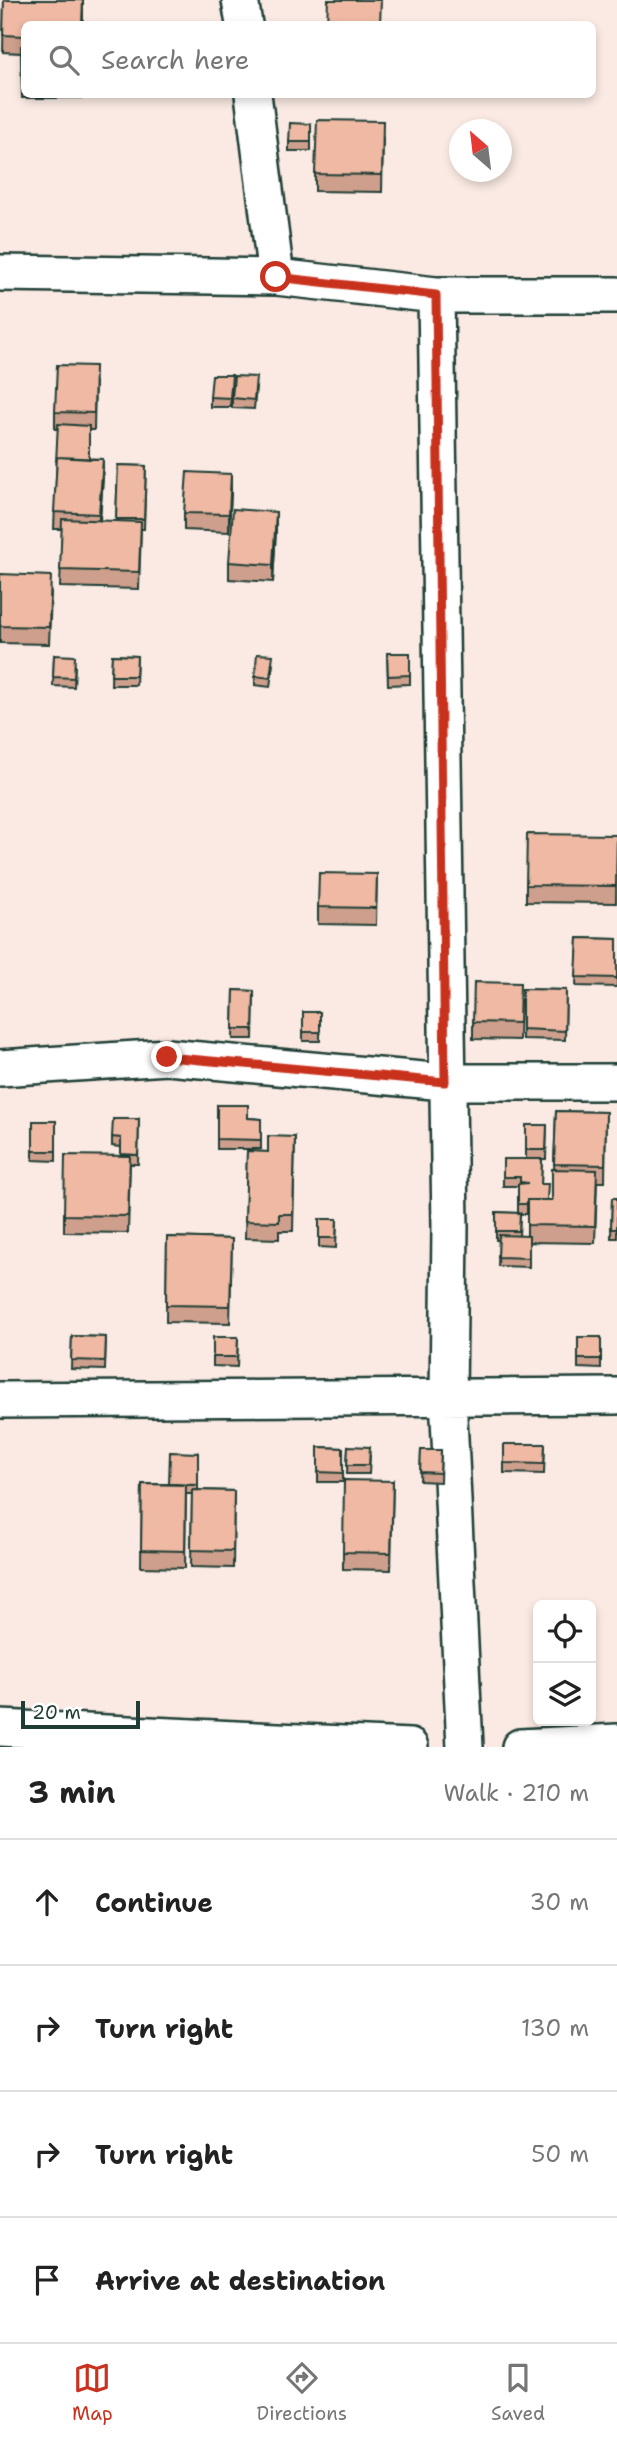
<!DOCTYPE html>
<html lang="en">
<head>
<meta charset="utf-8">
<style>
  body { margin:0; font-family:"Shantell Sans",sans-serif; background:#f6f6f6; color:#222 }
  .controls { position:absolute; right:21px; bottom:21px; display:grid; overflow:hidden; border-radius:10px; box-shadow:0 4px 10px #0003 }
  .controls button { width:63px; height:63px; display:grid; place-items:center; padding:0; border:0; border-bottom:2px solid #e0e0e0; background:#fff; color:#222; font:35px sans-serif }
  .compass { position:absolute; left:449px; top:119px; width:63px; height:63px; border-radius:50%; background:#fff; box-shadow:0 4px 10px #0003; rotate:332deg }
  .scale { position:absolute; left:21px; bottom:18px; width:119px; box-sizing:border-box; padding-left:7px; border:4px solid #1f3d34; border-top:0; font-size:19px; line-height:24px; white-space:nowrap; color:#1f3d34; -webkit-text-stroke:5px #fff; paint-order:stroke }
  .stop { position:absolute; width:21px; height:21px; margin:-16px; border:5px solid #c8321e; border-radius:50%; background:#fff }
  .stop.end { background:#c8321e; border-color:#fff; box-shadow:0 2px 7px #0008 }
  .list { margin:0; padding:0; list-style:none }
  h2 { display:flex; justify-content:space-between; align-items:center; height:91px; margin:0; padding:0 28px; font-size:30px }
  h2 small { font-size:23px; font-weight:400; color:#767676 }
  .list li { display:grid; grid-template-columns:46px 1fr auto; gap:21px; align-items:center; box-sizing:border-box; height:126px; padding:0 28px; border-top:2px solid #e0e0e0 }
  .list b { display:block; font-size:26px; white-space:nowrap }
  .list em { font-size:23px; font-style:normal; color:#767676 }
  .icon { flex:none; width:38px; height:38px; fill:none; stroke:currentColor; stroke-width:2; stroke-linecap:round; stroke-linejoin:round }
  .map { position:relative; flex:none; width:617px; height:1747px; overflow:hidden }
  .search { position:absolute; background:#fff; box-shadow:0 4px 10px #0003; left:21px; right:21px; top:21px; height:77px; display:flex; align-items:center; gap:18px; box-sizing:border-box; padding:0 24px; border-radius:10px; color:#767676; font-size:26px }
  .sheet { height:595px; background:#fff }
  nav { display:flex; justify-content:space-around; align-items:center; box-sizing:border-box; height:98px; border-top:2px solid #e0e0e0; background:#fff; font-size:19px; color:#767676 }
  nav a { display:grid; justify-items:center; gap:4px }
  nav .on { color:#c8321e }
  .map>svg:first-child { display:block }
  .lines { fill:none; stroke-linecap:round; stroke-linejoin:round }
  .minor-casing { stroke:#1f3d34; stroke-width:40 }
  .minor { stroke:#fff; stroke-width:35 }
  .wall { fill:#ce9f8c; stroke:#1f3d34; stroke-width:2; fill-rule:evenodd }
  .shaded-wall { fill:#a78272; stroke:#1f3d34; stroke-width:2 }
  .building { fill:#efb9a3; stroke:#1f3d34; stroke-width:2 }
  .route { stroke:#c8321e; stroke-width:9 }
</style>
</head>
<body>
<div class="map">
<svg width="617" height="1747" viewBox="0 0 617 1747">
  <rect width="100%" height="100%" fill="#faeae3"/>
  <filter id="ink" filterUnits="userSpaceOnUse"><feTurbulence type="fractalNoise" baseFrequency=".0143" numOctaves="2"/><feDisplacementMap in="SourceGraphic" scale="14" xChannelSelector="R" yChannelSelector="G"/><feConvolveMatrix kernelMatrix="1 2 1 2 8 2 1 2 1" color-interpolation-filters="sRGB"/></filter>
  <g filter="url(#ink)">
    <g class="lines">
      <defs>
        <path id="minor" d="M240,0l4,24
          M253,94l23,183
          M0,273l276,4 160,18h181
          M436,295l14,932 -2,170 17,350
          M0,1068l167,-11 278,25h172
          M0,1400l617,-4
          M0,1728l410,19
          M520,1747l97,-5"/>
      </defs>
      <use href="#minor" class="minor-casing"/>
      <use href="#minor" class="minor"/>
    </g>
    <path class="wall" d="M4,0h79v24h-59v70h64v4h-66l-1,-45 -18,-1z
      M311,124v27h-22v-9z
      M383,138l-1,54 -67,-1v-17z
      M95,383l-1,47h-5v29l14,17 -3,45h16l2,-56 28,1 -2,63h-3l-2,60 -79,-2 2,-58h-8l4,-100h-3v-17z
      M232,385l-2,22h-20v-10z
      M256,387l-2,22 -22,-1v-10z
      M231,491l-2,41 -45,-2v-17z
      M276,529l-3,53 -44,-3v-17z
      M0,574l51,19 -2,51 -49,-1z
      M387,653h23v31l-22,1z
      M54,655l21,10 -1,22 -21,-1z
      M112,655l25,1 -1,29h-25z
      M273,664l-3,23 -15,-2v-9z
      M617,835l-1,68 -90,-1v-17z
      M377,874l-1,51 -58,-1v-17z
      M578,938l39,1v48l-41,-1z
      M522,989l44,1 -1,50 -43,-1z
      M234,990l20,1 -1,48h-20z
      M520,1000l-1,40 -46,-1v-17z
      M303,1012h17v29h-17z
      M217,1105l31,13 13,1v30h-44z
      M556,1111l50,1 -1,70h-8l-2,61 -66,-1v25l-31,-1 1,-26h-3v-28l22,1v-27h-15v-27h23v-34h21l-1,34h-4l-1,25 6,16h5l2,-31zM520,1214h7v22h-8z
      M139,1119l-1,45h-8l-2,69 -64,-1v-17l57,-59v-9l-9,-1v-9z
      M33,1121h23v40l-23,-1z
      M295,1137l-2,94h-14v8l-34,-1 2,-87 21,1z
      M612,1198h5v40h-6z
      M319,1219h18l-1,29 -17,-1z
      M167,1237l65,2 -2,84 -64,-1z
      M72,1336l34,1 -1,33 -34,-1z
      M213,1337h25l-1,30 -24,-1z
      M578,1337h23v32l-23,-1z
      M504,1444h41l-1,30 -40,-1z
      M348,1446l22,10 -1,18h-22z
      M318,1447l25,1v34h-25z
      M421,1450h20l-1,32 -20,-1z
      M198,1453v37l36,1 -1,77 -42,-1 1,-73h-6l-1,74 -44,-1 1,-83h27z
      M393,1481l-2,89 -48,-1v-17z"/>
    <path class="shaded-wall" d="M103,459v17l-4,55v-17z
      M231,474v17l-2,41v-18z
      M276,512v17l-3,53v-17z"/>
    <path class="building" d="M4,0h79l-1,24h-58v12l-21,-1z
      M328,0h53l-1,24h-53z
      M21,46h3v35h-2z
      M317,120l66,1 -1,54 -67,-1z
      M290,123l21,1v18h-22z
      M57,365l38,1 -1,47 -39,-1z
      M212,375h20l-2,23 -20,-1z
      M234,376l22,1 -2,23 -22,-2z
      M58,424l31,2v33l-32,-2 -1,5z
      M57,457l46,2 -4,55 -45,-2z
      M118,465l28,1 -2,53h-28z
      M187,472l44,2 -2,40 -45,-1z
      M233,509l43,3 -3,53 -44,-3z
      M62,519l79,3 -2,50 -79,-2z
      M0,574l51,2 -2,51 -49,-1z
      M387,653h23v22l-22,1z
      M257,654l16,1 -3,23 -15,-2z
      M54,655l21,1 -1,22 -21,-1z
      M112,655l25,1 -1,20h-25z
      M527,834l90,1 -1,51 -90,-1z
      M319,873l58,1 -1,34 -58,-1z
      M578,938l39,1v39l-41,-1z
      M474,982l46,1 -1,40 -46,-1z
      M522,989l44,1 -1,41 -43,-2z
      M234,990l20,1 -1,38h-20z
      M303,1012h17v20h-17z
      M217,1105h31v13l13,1v21l-44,-1z
      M556,1111l50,1 -1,53 -51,-1z
      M113,1119h26l-1,36 -17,-1v-16l-9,-1z
      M33,1121h23v30h-23z
      M526,1125h21l-1,25h-20z
      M268,1136l27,1 -2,77h-14v8l-34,-1 2,-70 21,1z
      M65,1155l65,1 -2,60 -64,-1z
      M503,1159h39l-1,25h7l-1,16h-20v4h-9v-20l10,-1 -8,-1v-5h-17z
      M552,1169l45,1 -2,56 -68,-1v-25h25z
      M612,1198h5v31h-6z
      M496,1212l24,1 -1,18h-23z
      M319,1219h18l-1,19h-17z
      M499,1235l30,1v22l-31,-1z
      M167,1237l65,2 -2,67 -64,-1z
      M72,1336l34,1 -1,24 -34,-1z
      M213,1337h25l-1,20h-24z
      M578,1337h23v22h-23z
      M504,1444h41l-1,20 -40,-1z
      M348,1446l22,1 -1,18h-22z
      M318,1447l25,1v25l-25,-1z
      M421,1450h20l-1,23 -20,-1z
      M170,1452l28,1v32l-29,-1z
      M344,1480l49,1 -2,72 -48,-1z
      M142,1484l44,1 -1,66 -44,-1z
      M192,1490l42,1 -1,60 -42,-1z"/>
  </g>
  <g class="lines" filter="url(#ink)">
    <path class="route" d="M167,1057l278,25 -9,-787 -160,-18"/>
  </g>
</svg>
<div class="controls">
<button><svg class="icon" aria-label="locate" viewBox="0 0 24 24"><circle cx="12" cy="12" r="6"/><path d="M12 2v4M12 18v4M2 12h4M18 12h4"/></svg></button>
<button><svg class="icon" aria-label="layers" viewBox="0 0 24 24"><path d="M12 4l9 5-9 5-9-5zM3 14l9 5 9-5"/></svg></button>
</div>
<svg class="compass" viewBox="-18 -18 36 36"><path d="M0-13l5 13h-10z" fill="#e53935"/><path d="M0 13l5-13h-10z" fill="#767676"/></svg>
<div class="scale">20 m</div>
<div class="stop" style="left:276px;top:277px"></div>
<div class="stop end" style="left:167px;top:1057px"></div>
<div class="search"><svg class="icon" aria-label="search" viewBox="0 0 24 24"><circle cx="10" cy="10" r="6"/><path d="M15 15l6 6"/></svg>Search here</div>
</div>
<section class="sheet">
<h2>3 min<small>Walk · 210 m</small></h2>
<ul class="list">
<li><svg class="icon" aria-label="ahead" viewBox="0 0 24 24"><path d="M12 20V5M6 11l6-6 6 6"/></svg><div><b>Continue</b></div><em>30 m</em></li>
<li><svg class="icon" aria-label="right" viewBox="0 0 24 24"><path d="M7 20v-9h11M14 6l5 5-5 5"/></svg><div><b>Turn right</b></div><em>130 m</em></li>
<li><svg class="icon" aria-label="right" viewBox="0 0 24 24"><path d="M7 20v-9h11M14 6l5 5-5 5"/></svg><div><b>Turn right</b></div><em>50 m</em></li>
<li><svg class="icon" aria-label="arrive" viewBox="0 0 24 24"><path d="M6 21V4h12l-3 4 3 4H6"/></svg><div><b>Arrive at destination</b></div></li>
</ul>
</section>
<nav>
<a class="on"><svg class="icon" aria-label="map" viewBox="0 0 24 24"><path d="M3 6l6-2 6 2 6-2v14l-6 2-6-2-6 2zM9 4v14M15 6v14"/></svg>Map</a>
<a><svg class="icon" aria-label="directions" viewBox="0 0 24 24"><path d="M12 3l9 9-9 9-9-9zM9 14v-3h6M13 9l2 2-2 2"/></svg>Directions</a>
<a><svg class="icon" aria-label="saved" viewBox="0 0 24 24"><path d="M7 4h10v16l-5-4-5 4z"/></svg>Saved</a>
</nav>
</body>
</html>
